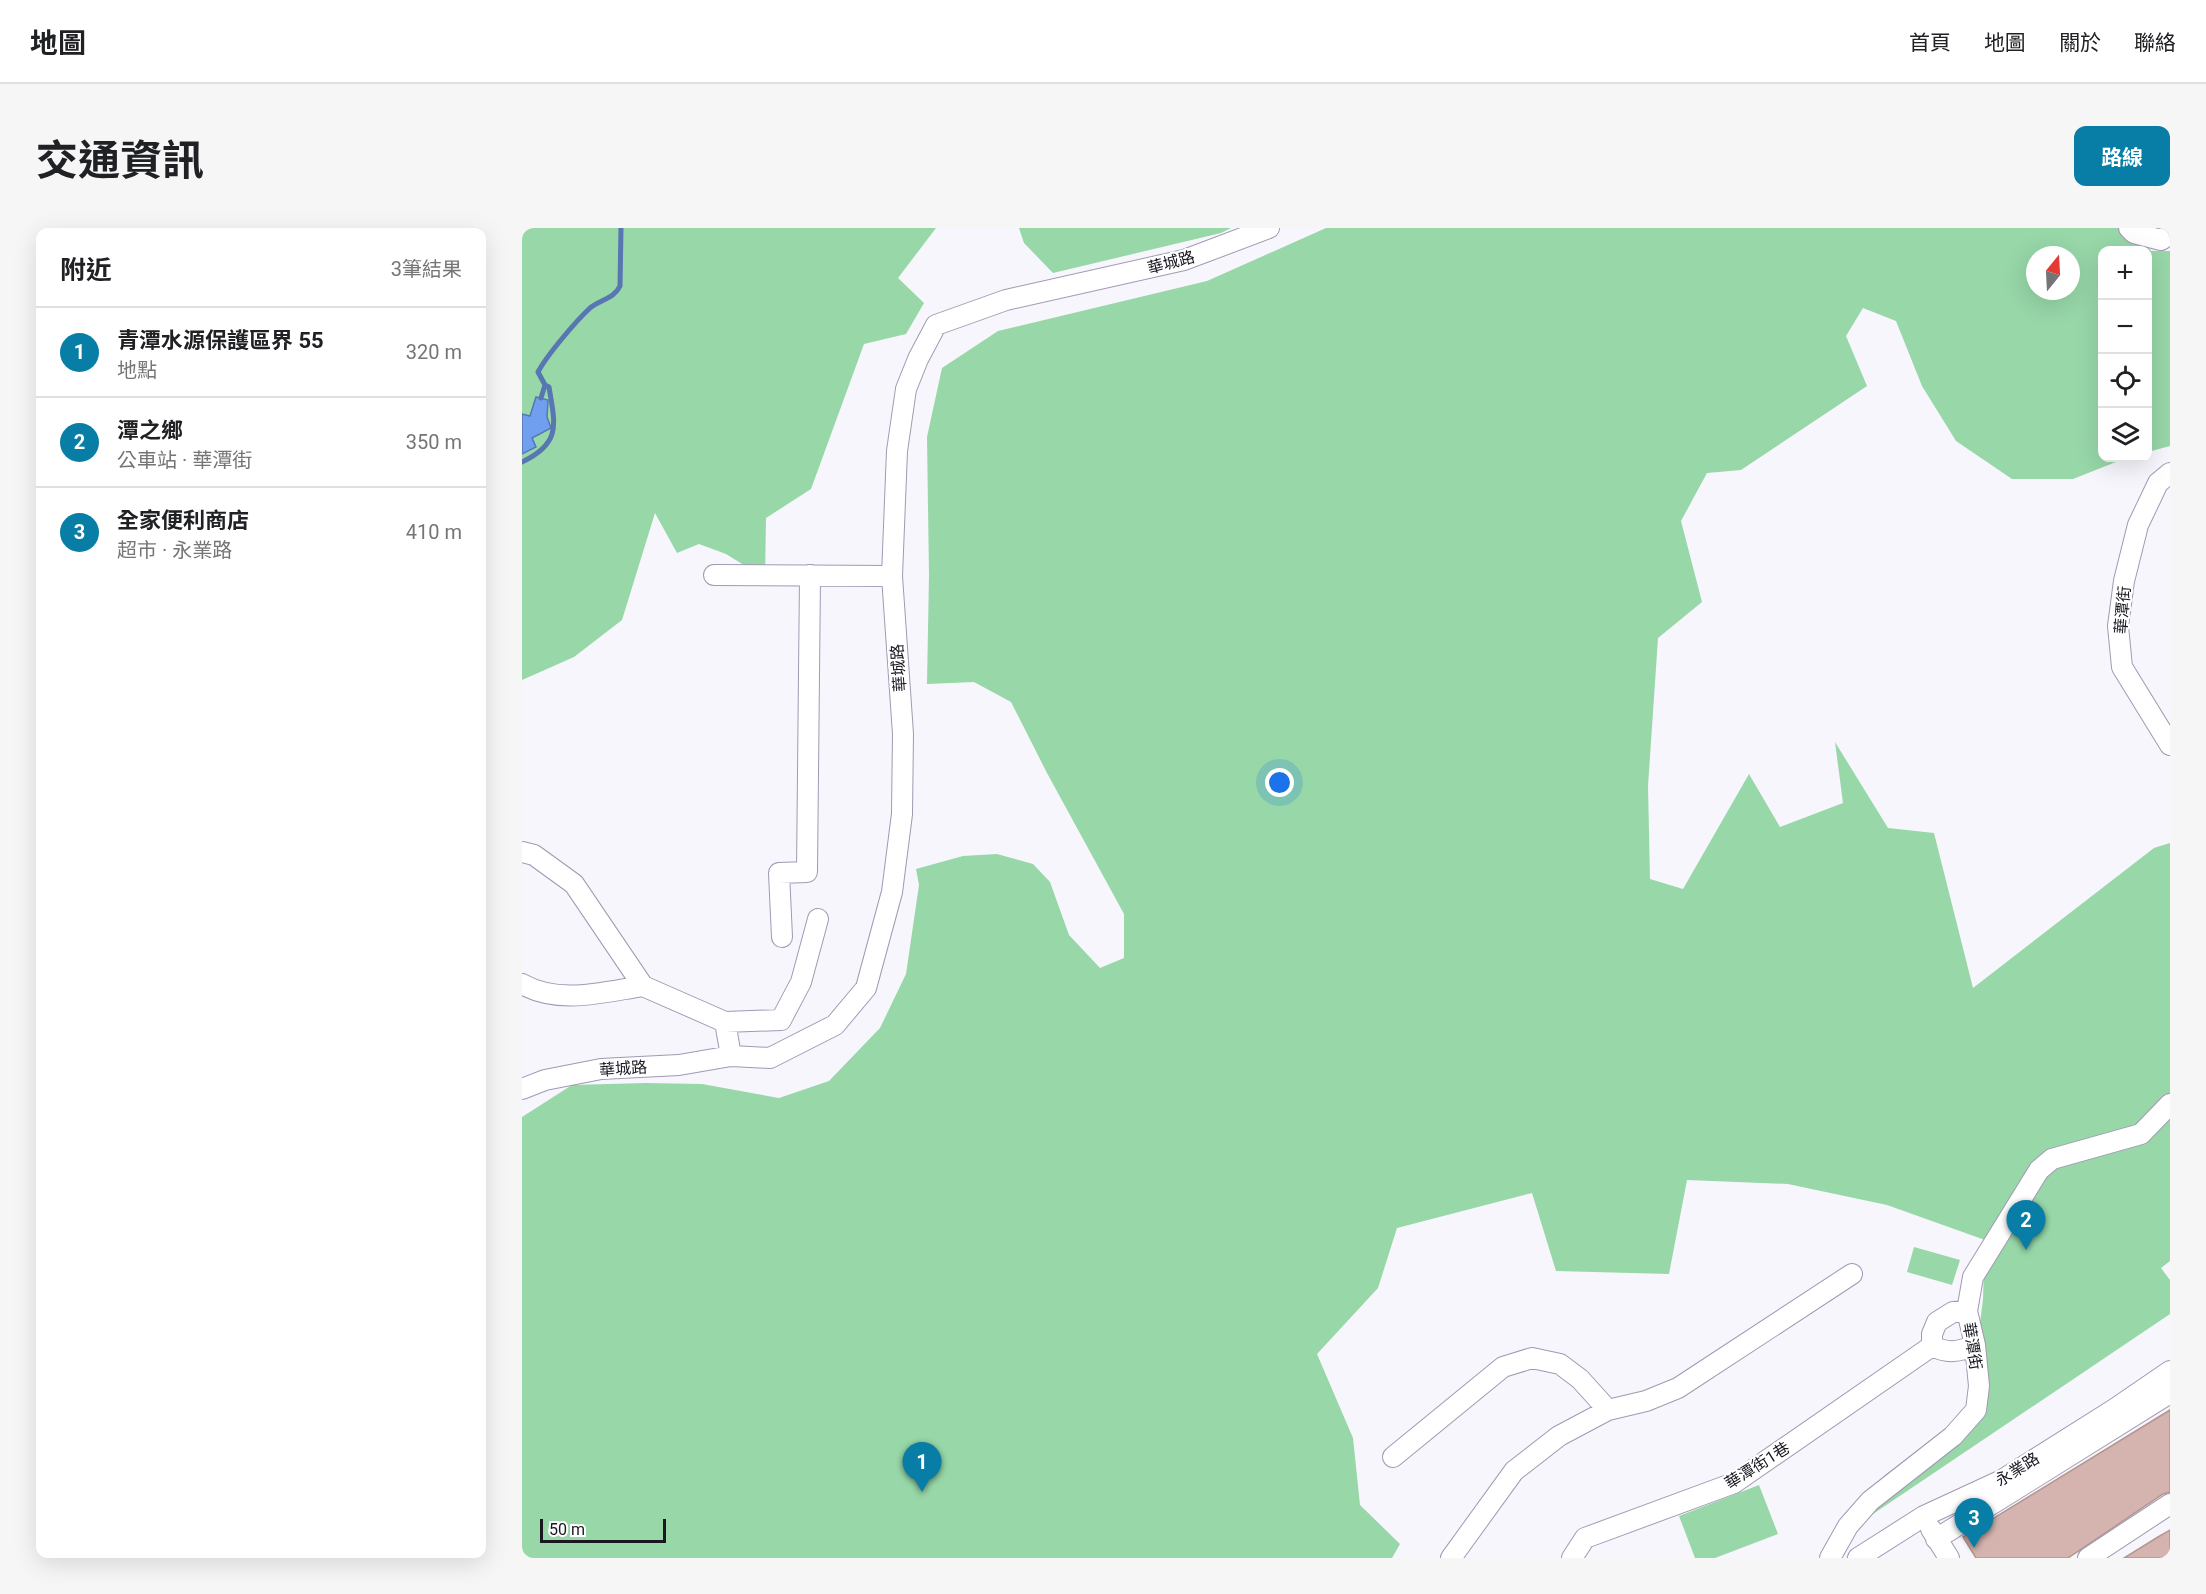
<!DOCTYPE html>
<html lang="zh-TW">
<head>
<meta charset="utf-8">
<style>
  body { margin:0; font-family:Roboto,"Noto Sans TC",sans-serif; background:#f6f6f6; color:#202124 }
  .controls { position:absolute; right:18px; top:18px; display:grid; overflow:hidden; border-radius:12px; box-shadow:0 6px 24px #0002 }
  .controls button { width:54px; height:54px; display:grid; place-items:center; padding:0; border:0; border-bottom:2px solid #e0e0e0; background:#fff; color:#202124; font:30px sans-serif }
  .compass { position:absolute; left:1504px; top:18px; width:54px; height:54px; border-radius:50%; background:#fff; box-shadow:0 6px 24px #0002; rotate:18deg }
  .scale { position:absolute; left:18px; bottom:15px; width:126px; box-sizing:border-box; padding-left:6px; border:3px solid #1a1721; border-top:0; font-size:16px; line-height:21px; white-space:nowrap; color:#1a1721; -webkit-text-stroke:4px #fff; paint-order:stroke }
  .you { position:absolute; left:758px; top:555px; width:21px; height:21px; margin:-15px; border:4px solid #fff; border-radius:50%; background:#1a73e8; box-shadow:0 0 0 9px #1a73e833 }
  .badge { display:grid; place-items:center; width:39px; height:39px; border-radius:50%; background:#087da5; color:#fff; font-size:20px; font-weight:700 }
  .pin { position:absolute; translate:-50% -50px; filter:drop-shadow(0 2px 3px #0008) }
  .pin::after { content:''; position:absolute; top:32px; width:21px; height:18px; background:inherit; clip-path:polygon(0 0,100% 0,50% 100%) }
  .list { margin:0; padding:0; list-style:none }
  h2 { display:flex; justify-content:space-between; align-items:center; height:78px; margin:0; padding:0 24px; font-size:26px }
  h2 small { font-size:20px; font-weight:400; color:#757577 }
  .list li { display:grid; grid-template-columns:39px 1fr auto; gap:18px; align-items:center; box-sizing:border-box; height:90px; padding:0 24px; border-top:2px solid #e0e0e0 }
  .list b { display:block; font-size:22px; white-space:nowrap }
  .list p { margin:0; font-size:20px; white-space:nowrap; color:#757577 }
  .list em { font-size:20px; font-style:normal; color:#757577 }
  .icon { flex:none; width:33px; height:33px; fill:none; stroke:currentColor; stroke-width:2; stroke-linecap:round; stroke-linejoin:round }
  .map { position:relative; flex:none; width:1648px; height:1330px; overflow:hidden; border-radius:12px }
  header { display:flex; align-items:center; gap:36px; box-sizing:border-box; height:84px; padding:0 30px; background:#fff; border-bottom:2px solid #e0e0e0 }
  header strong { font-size:28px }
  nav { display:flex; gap:33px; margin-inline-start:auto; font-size:21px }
  .intro { display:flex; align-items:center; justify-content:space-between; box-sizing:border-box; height:144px; padding:0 36px }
  h1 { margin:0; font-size:42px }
  .button { padding:15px 27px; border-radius:12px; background:#087da5; color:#fff; font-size:21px; font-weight:700 }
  main { display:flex; gap:36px; padding:0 36px }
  aside { flex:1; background:#fff; border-radius:12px; box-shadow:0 6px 24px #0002 }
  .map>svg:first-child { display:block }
  .green { fill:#97d7a8; fill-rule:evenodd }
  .water { fill:#719ff0; stroke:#5776b2; stroke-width:1.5 }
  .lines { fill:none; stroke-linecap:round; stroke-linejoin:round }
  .stream { stroke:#5776b2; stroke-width:5 }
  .building { fill:#d5b4af; stroke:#b49590; stroke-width:1.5 }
  .minor-casing { stroke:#a199b3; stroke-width:22 }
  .minor { stroke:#fff; stroke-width:20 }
  .labels { text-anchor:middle; stroke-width:4.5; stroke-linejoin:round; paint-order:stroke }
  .street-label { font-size:16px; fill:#1a1721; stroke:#fff }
</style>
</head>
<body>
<header>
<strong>地圖</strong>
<nav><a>首頁</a><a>地圖</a><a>關於</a><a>聯絡</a></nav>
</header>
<div class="intro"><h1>交通資訊</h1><a class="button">路線</a></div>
<main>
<aside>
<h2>附近<small>3筆結果</small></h2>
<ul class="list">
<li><span class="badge">1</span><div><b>青潭水源保護區界 55</b><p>地點</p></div><em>320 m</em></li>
<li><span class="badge">2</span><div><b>潭之鄉</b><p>公車站 · 華潭街</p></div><em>350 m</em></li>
<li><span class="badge">3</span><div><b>全家便利商店</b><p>超市 · 永業路</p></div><em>410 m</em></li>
</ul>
</aside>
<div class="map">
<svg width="1648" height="1330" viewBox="0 0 1648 1330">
  <rect width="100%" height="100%" fill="#f7f6fc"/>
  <path class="green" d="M0,0h414l-38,50 26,25 -18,31 -42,10 -53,145 -45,29 -1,60 -39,-24 -27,-10 -22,9 -22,-40 -33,107 -48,37 -52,23z
    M497,0h212l-10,5 -168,40 -29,-30z
    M804,0h811l14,23h19v195l-22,6v-202h-46v208h24l-53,21h-61l-56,-38 -34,-55 -26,-65 -33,-13 -17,28 21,50 -126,84 -34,3 -26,48 21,81 -44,36 -10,148 2,93 33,10 66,-115 31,53 63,-24 -8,-61 53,86 46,5 39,155 181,-140 16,-5v418l-9,7 9,12v34l-300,202 15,-41 84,-64 14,-112 2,-59 -98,-35 -99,-21 -101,-4 -18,94 -113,-3 -24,-78 -135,35 -19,60 -61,66 36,84 7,67 40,39 -8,14h-870v-441l50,-32 74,-2 56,1 77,14 50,-17 51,-53 26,-54 13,-89 -3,-16 47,-13 34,-2 36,10 17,18 19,53 31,33 24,-10v-44l-77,-141 -36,-71 -37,-20 -47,2 2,-109 -2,-138 15,-69 56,-37 209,-50zM1513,27h36v36h-36z
    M1392,1019l46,13 -8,25 -45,-13z
    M1237,1257l19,49 -63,24h-20l-16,-42z"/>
  <path class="water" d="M14,169l12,3 -1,17 4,11 -19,10 4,9 -14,7v-40l8,2z"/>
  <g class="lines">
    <path class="stream" d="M19,170l4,-13 -7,-13c9,-17 38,-51 52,-64 11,-9 24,-9 30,-22l1,-58
      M0,234c40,-19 33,-38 27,-75l-4,-2"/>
  </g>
  <path class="building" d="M1648,1182v82l-7,2 -95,64h-92l-13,-21z
    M1648,1302v28h-46l34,-21z"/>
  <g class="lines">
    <defs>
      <path id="minor" d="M1607,0l5,5 27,7 9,-6
        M1648,245l-12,10 -20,42 -14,56 -6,45 4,41 48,78
        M192,347l178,1
        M0,624l12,3 40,29 69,102 82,36 6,34
        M260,709l-3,-64 28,-1 3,-297
        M0,756c37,21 81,8 121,2
        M203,794l56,-2 20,-38 17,-63
        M0,861l23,-9 56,-11 78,-4 52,-9 39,2 65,-33 31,-37 26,-96 10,-78 1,-80 -11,-158 5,-125 9,-62 12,-30 18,-34 70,-25 178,-40 85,-32
        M1410,1118v-12l5,-12 16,-10 14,-1
        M1410,1118c16,8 27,6 43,-1
        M871,1229l110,-90 29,-9 28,6 20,15 28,31
        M1409,1301l18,29
        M1414,1311l234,-146
        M929,1330l63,-87 45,-35 49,-26 38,-9 32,-13 174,-114
        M1050,1330l13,-20 149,-55 198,-137
        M1308,1330l18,-32 22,-25 83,-65 23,-26 3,-24 -4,-41 -8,-34 6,-34 66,-107 13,-11 89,-25 29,-30
        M1336,1330l66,-42 78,-36 111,-70 57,-39
        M1566,1330l82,-54"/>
    </defs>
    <use href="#minor" class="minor-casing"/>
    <use href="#minor" class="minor"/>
  </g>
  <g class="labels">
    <g class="street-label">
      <text transform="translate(649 34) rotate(-15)" y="6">華城路</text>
      <text transform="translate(1600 382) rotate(-85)" y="6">華潭街</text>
      <text transform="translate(376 440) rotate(-94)" y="6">華城路</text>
      <text transform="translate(101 840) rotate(-4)" y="6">華城路</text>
      <text transform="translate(1451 1118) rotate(81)" y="6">華潭街</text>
      <text transform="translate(1235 1237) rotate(-32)" y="6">華潭街1巷</text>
      <text transform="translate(1495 1241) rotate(-32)" y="6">永業路</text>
    </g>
  </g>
</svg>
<div class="controls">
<button>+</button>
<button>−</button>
<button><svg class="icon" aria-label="locate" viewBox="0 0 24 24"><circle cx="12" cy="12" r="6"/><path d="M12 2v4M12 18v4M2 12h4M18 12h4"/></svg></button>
<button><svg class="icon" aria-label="layers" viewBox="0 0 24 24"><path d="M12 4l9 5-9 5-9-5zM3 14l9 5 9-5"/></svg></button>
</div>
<svg class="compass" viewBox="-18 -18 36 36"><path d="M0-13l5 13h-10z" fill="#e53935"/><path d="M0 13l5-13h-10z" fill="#757577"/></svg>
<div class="scale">50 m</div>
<div class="you"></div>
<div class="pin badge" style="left:400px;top:1264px">1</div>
<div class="pin badge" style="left:1504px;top:1022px">2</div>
<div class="pin badge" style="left:1452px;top:1320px">3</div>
</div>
</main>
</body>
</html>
